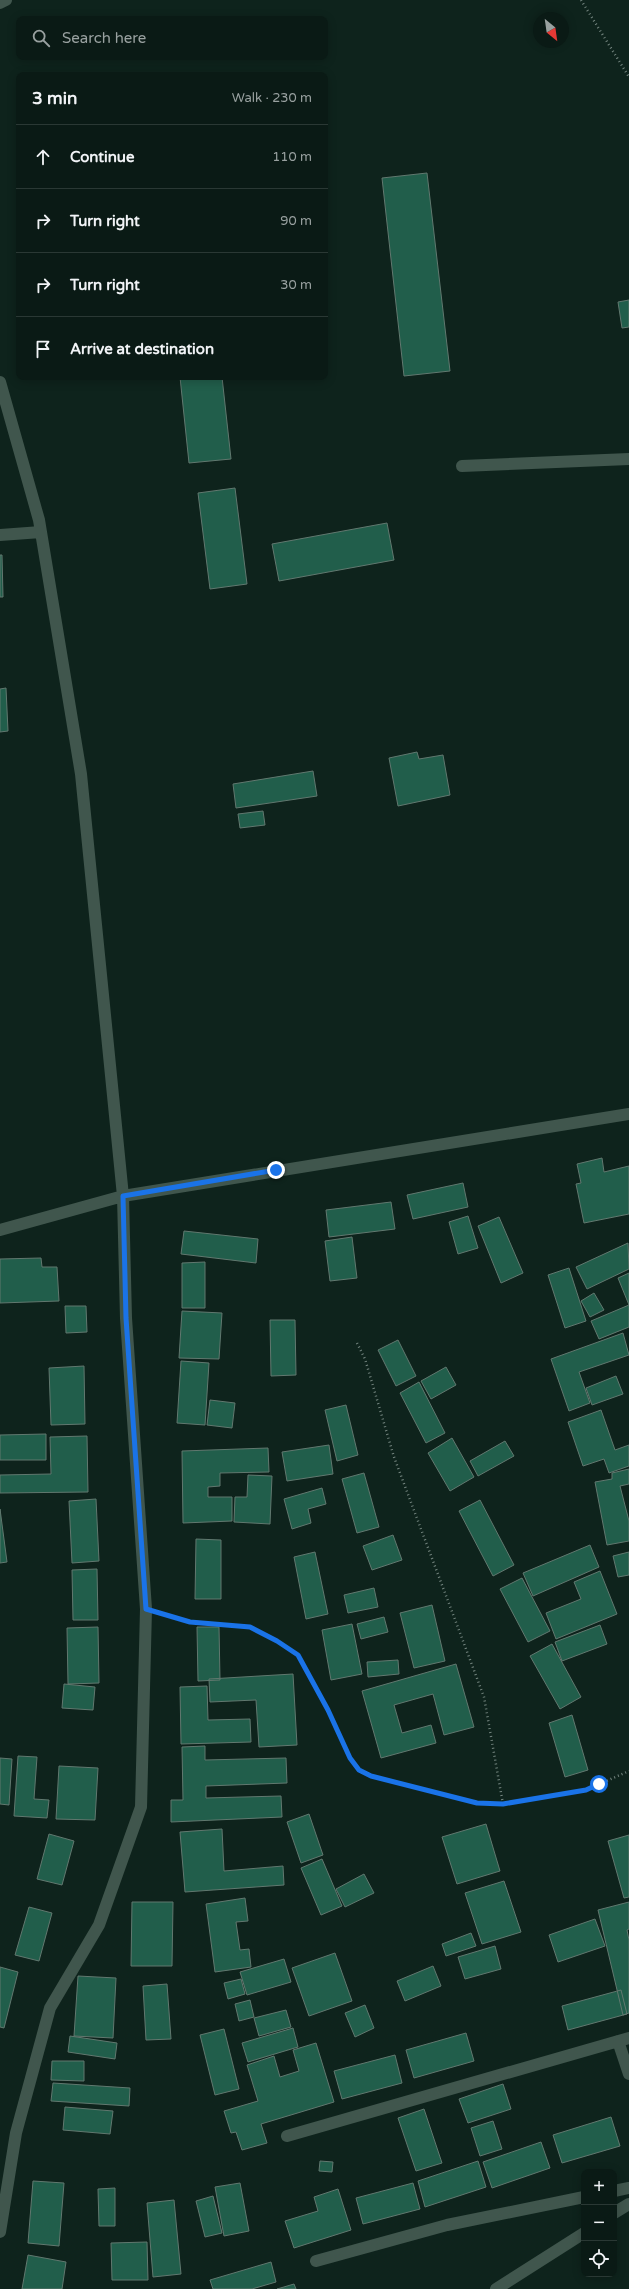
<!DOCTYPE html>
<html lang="en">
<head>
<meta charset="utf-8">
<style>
  body { margin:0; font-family:"Varela Round",sans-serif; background:#182722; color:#f1f3f6 }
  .controls { position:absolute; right:12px; bottom:12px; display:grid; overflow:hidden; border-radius:8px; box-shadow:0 2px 10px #0003 }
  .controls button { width:36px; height:36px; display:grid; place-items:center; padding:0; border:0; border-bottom:1px solid #2a3834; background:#0a1a15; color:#f1f3f6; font:20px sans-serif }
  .compass { position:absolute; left:533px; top:12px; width:36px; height:36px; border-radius:50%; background:#0a1a15; box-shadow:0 2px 10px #0003; rotate:151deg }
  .stop { position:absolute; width:12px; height:12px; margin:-9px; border:3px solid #1a73e8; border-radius:50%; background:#fff }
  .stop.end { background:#1a73e8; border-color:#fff; box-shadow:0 1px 4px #0008 }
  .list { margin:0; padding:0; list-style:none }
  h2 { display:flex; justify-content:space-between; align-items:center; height:52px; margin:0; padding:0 16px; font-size:17px }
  h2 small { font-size:13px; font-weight:400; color:#99a1a0 }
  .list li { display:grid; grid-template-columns:26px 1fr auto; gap:12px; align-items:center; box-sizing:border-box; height:64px; padding:0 16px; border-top:1px solid #2a3834 }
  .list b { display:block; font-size:15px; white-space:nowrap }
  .list em { font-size:13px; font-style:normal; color:#99a1a0 }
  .icon { flex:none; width:22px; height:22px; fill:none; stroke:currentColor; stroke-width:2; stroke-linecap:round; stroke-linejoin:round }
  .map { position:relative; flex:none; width:629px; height:2289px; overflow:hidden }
  .search { position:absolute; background:#0a1a15; box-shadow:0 2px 10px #0003; left:16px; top:16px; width:312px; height:44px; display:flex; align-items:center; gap:10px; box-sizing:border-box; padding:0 14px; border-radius:8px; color:#99a1a0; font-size:15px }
  .panel { position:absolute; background:#0a1a15; box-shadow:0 2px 10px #0003; left:16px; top:72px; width:312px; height:308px; border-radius:8px }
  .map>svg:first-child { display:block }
  .building { fill:#215e4b; stroke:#61786f }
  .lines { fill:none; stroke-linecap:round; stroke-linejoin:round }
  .path { stroke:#73847e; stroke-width:2.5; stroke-dasharray:1 3; stroke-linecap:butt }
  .lane { stroke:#40564d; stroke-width:12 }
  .street { stroke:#40564d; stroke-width:12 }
  .route { stroke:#1a73e8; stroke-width:5 }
</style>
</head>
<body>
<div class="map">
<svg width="629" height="2289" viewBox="0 0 629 2289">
  <rect width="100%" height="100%" fill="#0e231c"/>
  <path class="building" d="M427,173l23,198 -46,5 -22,-198z
    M629,300v27l-7,1 -4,-26z
    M180,377h42l9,82 -42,4z
    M235,488l12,96 -37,5 -12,-96z
    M387,523l7,37 -115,21 -7,-37z
    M0,555h2l1,42h-3z
    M6,688l2,43 -8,1v-43z
    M417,752l2,7 24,-4 7,40 -52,11 -9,-48z
    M313,771l4,25 -81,12 -3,-24z
    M263,811l2,14 -25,3 -2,-14z
    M602,1158l2,14 25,-6v48l-45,9 -8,-39 5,-1 -4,-19z
    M463,1183l5,24 -55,12 -6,-24z
    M391,1202l4,27 -66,8 -3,-27z
    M468,1216l10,32 -20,6 -9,-32z
    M499,1217l24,56 -22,10 -23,-57z
    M184,1231l74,8 -2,24 -75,-9z
    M352,1237l5,41 -27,3 -5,-40z
    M628,1243l1,26 -42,20 -11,-22z
    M41,1258l1,9h15l2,34 -59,2v-44z
    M205,1262v46h-23v-45z
    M569,1268l17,53 -21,7 -17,-53z
    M629,1273v54l-30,12 -8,-18 38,-16 -11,-27z
    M594,1293l10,17 -14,7 -9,-16z
    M65,1306h21l1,26 -21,1z
    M182,1311l40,2 -3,46 -40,-1z
    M270,1320h25l1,55 -25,1z
    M623,1333l6,22 -50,17 11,31 -21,8 -18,-52z
    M398,1340l18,36 -20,10 -18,-36z
    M181,1361l28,2 -4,62 -28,-2z
    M84,1366l1,58 -34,1 -2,-57z
    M446,1367l10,18 -25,14 -10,-18z
    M616,1376l7,18 -31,11 -6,-17z
    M419,1382l26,51 -19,10 -26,-50z
    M210,1400l25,3 -3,25 -25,-3z
    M346,1405l12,50 -21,6 -12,-51z
    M601,1410l14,40 14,-5v21l-20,7 -5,-14 -21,7 -15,-44z
    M46,1434v26h-46v-25z
    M87,1436l1,56 -88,1v-18l51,-1 -1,-37z
    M452,1438l22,39 -24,14 -22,-38z
    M505,1441l9,15 -36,20 -8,-15z
    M329,1445l4,29 -46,7 -5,-29z
    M268,1448l1,24 -49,1v13l-12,1v10h24v24l-49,2 -1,-72z
    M629,1469v15l-9,2 9,35v20l-22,4 -12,-63 17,-3v-6z
    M364,1473l15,54 -22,6 -15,-54z
    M248,1475l24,1 -2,48 -36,-2 1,-25h12z
    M322,1488l4,16 -18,5 3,14 -19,6 -8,-30z
    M96,1499l3,62 -27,2 -3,-62z
    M480,1500l34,65 -21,11 -34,-65z
    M0,1509l7,53 -7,1z
    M393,1535l9,25 -30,10 -9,-24z
    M196,1539l25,1v59h-26z
    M590,1545l9,22 -66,29 -10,-23z
    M315,1552l13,62 -22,5 -12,-62z
    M629,1552v23l-11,2 -5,-21z
    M97,1569l1,51h-25l-1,-50z
    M600,1571l17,43 -61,25 -10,-26 35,-14 -7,-17z
    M522,1578l28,53 -22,11 -28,-53z
    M374,1588l4,19 -30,6 -4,-18z
    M432,1605l13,56 -31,7 -14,-55z
    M384,1617l4,15 -27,7 -4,-15z
    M352,1624l10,50 -31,6 -9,-50z
    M600,1625l7,19 -45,17 -7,-19z
    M98,1627l1,56 -31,1 -1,-56z
    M197,1627h22l1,53 -22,1z
    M552,1644l29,53 -21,12 -30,-53z
    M398,1660l1,14 -31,3 -1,-15z
    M456,1664l18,63 -30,8 -11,-41 -39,11 8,28 29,-8 5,18 -55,15 -19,-67z
    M293,1674l4,71 -38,2 -3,-47 -46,2 -1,-23z
    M64,1684l31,3 -2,23 -31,-2z
    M207,1686l1,34 42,-1 1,23 -70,2 -1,-57z
    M572,1715l16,55 -23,7 -16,-54z
    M205,1746v14l81,-2 1,25 -81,3v12l75,-2 1,21 -111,5v-22h12l-1,-53z
    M18,1756l19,1 -3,42 15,1 -2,18 -33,-2z
    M0,1758l12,1 -3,46 -9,-1z
    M59,1766l39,2 -3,52 -39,-1z
    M309,1814l14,41 -22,8 -14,-41z
    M486,1824l14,47 -43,13 -15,-47z
    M222,1829l2,42 59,-5 1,19 -99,7 -5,-60z
    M49,1834l25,7 -12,44 -25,-6z
    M629,1835v62l-5,1 -16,-57z
    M322,1859l20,47 -21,9 -20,-47z
    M364,1874l10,19 -29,14 -9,-18z
    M504,1881l17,51 -39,12 -17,-51z
    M245,1898l3,23 -12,1 4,28 9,-1 2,18 -36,5 -9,-68z
    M132,1902h41l-1,64h-41z
    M629,1902v27l-2,1 2,10v73l-6,2 -25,-105z
    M29,1907l23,6 -13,48 -24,-6z
    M595,1919l10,27 -47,16 -9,-27z
    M471,1933l5,13 -30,10 -4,-12z
    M495,1946l6,23 -36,10 -7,-22z
    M335,1953l17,48 -43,15 -17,-48z
    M284,1959l7,23 -44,13 -7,-23z
    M433,1966l8,20 -36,15 -8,-20z
    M0,1967l18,5 -14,56 -4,-1z
    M78,1976l38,2 -3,60 -39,-2z
    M241,1979l4,15 -17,5 -4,-16z
    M167,1984l4,55 -25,1 -3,-54z
    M621,1990l6,24 -59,16 -6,-24z
    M250,2000l4,17 -15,4 -4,-17z
    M365,2005l9,23 -19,9 -10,-24z
    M286,2010l5,17 -32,9 -5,-18z
    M293,2028l5,19 -50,15 -6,-19z
    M224,2029l15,60 -24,6 -15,-60z
    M466,2033l8,28 -60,17 -8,-28z
    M70,2036l47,7 -2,16 -47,-7z
    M316,2043l18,59 -73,22 6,19 -25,7 -6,-18 -5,1 -7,-22 34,-10 -11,-36 27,-9 6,21 19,-6 -6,-21z
    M395,2055l7,28 -60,16 -8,-28z
    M52,2061h32v20l-33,-1z
    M53,2083l77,5 -1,18 -78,-5z
    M503,2084l8,25 -43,14 -9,-24z
    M65,2107l48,4 -3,23 -47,-4z
    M424,2109l18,54 -26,8 -18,-53z
    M611,2117l9,29 -58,17 -9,-28z
    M493,2121l9,28 -22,7 -9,-28z
    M541,2142l9,26 -58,20 -9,-26z
    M320,2161l13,1 -1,10 -13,-1z
    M478,2161l8,26 -61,20 -7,-26z
    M33,2181l31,2 -5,63 -31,-3z
    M240,2183l9,48 -25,5 -9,-49z
    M413,2183l7,26 -57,15 -7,-26z
    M115,2188v38h-16l-1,-37z
    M338,2189l13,41 -57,18 -9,-27 33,-10 -4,-14z
    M213,2196l9,37 -17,4 -9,-36z
    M174,2200l7,74 -28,3 -6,-74z
    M147,2242l1,38h-36l-1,-37z
    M28,2255l38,7 -4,27h-40z
    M271,2262l5,20 -24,7h-39l-3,-9z
    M294,2284l2,5h-19z"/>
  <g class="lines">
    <path class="path" d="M581,0l48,77
      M357,1343l8,16 29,98 90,240 19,107
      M169,1616l21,6 60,5 27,14 21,14 30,55 22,48 9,12 12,6 106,27 26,1 83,-14 43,-19"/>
    <path class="lane" d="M462,466l167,-7"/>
    <path class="street" d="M0,3l6,-3
      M0,382l39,138 42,254 42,422 -123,34
      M0,535l41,-3
      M618,2041l11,33
      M287,2136l342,-98
      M614,2191l15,-3
      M614,2213l15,-9
      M0,2232l16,-99 34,-125 49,-83 42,-118 5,-198 -20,-291 -3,-122 506,-82
      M316,2261l131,-36 137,-28
      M496,2289l88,-56"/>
  </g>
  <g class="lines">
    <path class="route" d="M276,1170l-153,26 3,122 20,291 44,13 60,5 27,14 21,14 30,55 22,48 9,12 12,6 106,27 26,1 83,-14 13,-6"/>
  </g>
</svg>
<div class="controls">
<button>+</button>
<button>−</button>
<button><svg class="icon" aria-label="locate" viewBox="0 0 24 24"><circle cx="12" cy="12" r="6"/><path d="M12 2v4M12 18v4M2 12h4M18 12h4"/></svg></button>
</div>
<svg class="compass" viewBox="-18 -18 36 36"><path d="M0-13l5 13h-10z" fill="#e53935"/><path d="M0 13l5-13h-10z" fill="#99a1a0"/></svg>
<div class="stop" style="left:599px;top:1784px"></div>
<div class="stop end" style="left:276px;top:1170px"></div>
<div class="search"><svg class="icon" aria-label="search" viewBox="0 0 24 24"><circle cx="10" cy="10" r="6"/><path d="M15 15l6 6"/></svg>Search here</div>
<section class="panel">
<h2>3 min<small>Walk · 230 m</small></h2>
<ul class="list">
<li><svg class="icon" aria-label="ahead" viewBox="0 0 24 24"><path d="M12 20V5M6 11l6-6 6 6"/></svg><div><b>Continue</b></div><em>110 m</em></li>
<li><svg class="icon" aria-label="right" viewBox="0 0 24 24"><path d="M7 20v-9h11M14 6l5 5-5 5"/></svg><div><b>Turn right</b></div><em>90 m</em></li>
<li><svg class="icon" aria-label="right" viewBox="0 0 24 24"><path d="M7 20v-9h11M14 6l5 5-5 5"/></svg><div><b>Turn right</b></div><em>30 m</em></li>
<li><svg class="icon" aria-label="arrive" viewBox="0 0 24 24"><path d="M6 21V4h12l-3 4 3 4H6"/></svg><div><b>Arrive at destination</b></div></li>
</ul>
</section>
</div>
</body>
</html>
